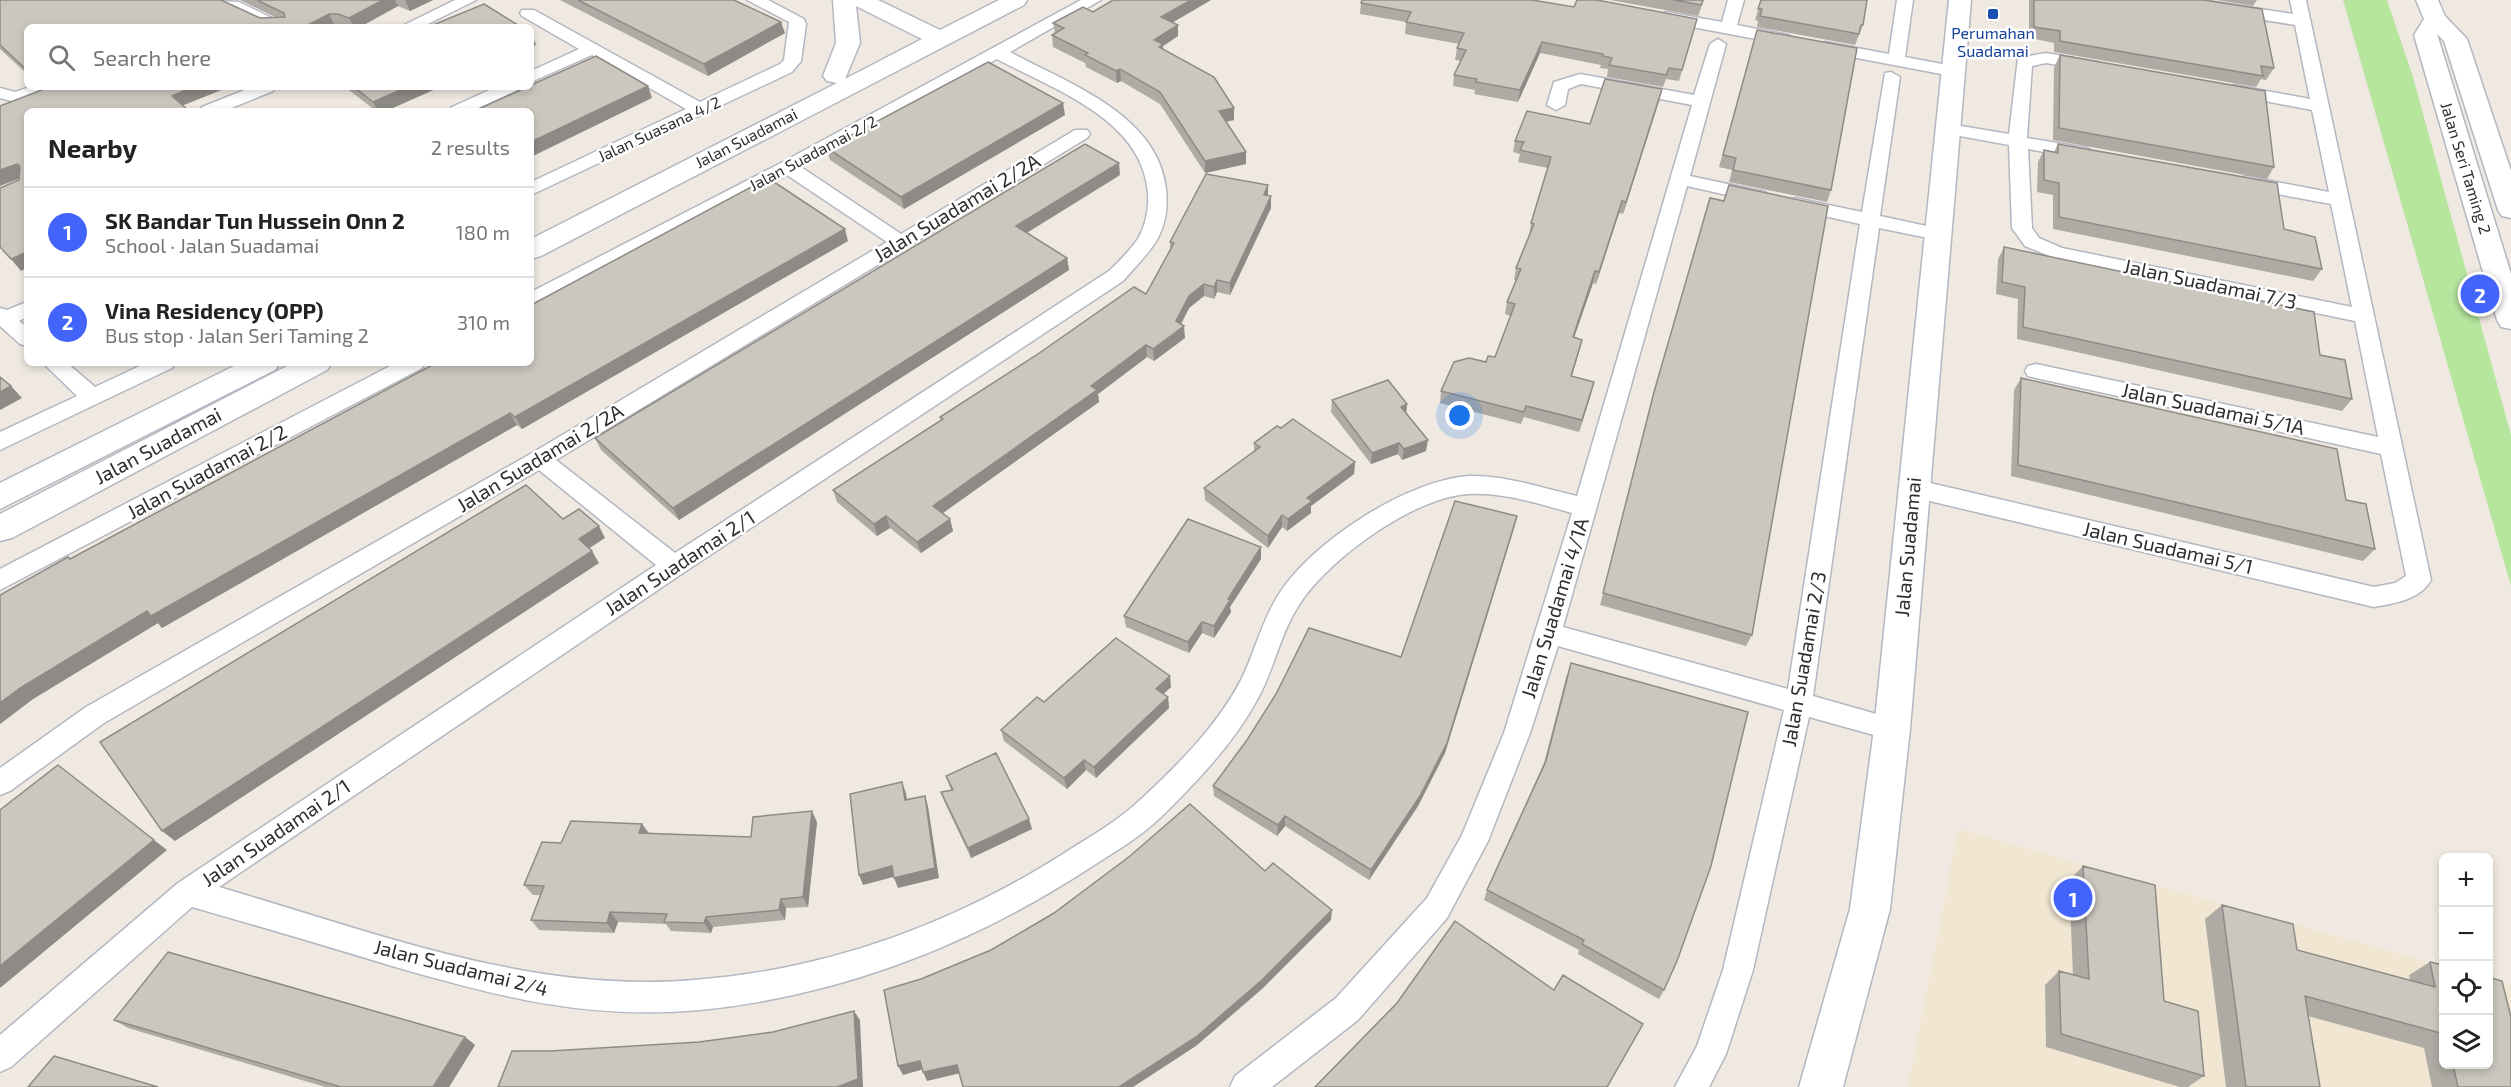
<!DOCTYPE html>
<html lang="en">
<head>
<meta charset="utf-8">
<style>
  body { margin:0; font-family:"Exo 2",sans-serif; background:#f2f2f2; color:#222 }
  .controls { position:absolute; right:18px; bottom:18px; display:grid; overflow:hidden; border-radius:9px; box-shadow:0 3px 9px #0003 }
  .controls button { width:54px; height:54px; display:grid; place-items:center; padding:0; border:0; border-bottom:2px solid #e0e0e0; background:#fff; color:#222; font:30px sans-serif }
  .you { position:absolute; left:1460px; top:416px; width:21px; height:21px; margin:-15px; border:4px solid #fff; border-radius:50%; background:#1a73e8; box-shadow:0 0 0 9px #1a73e833 }
  .badge { display:grid; place-items:center; width:39px; height:39px; border-radius:50%; background:#4264fb; color:#fff; font-size:20px; font-weight:700 }
  .pin { position:absolute; translate:-50% -50%; border:3px solid #fff; box-shadow:0 2px 6px #0006 }
  .list { margin:0; padding:0; list-style:none }
  h2 { display:flex; justify-content:space-between; align-items:center; height:78px; margin:0; padding:0 24px; font-size:26px }
  h2 small { font-size:20px; font-weight:400; color:#767676 }
  .list li { display:grid; grid-template-columns:39px 1fr auto; gap:18px; align-items:center; box-sizing:border-box; height:90px; padding:0 24px; border-top:2px solid #e0e0e0 }
  .list b { display:block; font-size:22px; white-space:nowrap }
  .list p { margin:0; font-size:20px; white-space:nowrap; color:#767676 }
  .list em { font-size:20px; font-style:normal; color:#767676 }
  .icon { flex:none; width:33px; height:33px; fill:none; stroke:currentColor; stroke-width:2; stroke-linecap:round; stroke-linejoin:round }
  .map { position:relative; flex:none; width:2511px; height:1087px; overflow:hidden }
  .search { position:absolute; background:#fff; box-shadow:0 3px 9px #0003; left:24px; top:24px; width:510px; height:66px; display:flex; align-items:center; gap:15px; box-sizing:border-box; padding:0 21px; border-radius:9px; color:#767676; font-size:22px }
  .panel { position:absolute; background:#fff; box-shadow:0 3px 9px #0003; left:24px; top:108px; width:510px; height:258px; border-radius:9px }
  .map>svg:first-child { display:block }
  .education { fill:#f0e6d1 }
  .green { fill:#b6e59e }
  .lines { fill:none; stroke-linecap:round; stroke-linejoin:round }
  .street-casing { stroke:#b4b7c1; stroke-width:3 }
  .secondary-casing { stroke:#b4b7c1; stroke-width:3 }
  .street { fill:#fff; fill-rule:evenodd }
  .secondary { fill:#fff; fill-rule:evenodd }
  .wall { fill:#afaba4 }
  .shaded-wall { fill:#8e8b86 }
  .building { fill:#cbc7bf; stroke:#8e8b86; stroke-width:1.5 }
  .transit-dot { fill:#1a4fb4; stroke:#fff; stroke-width:2 }
  .labels { text-anchor:middle; stroke-width:5; stroke-linejoin:round; paint-order:stroke }
  .far-transit-label { font-size:16px; fill:#164399; stroke:#fff }
  .far-street-label { font-size:16px; fill:#2e2e2e; stroke:#fff }
  .street-label { font-size:20px; fill:#2e2e2e; stroke:#fff }
</style>
</head>
<body>
<div class="map">
<svg width="2511" height="1087" viewBox="0 0 2511 1087">
  <rect width="100%" height="100%" fill="#efe9e1"/>
  <path class="education" d="M1958,829l485,137 1,98h44l1,-86 22,7v102h-603z"/>
  <path class="green" d="M2343,0h44l26,77 98,358v151z"/>
  <g class="lines">
    <defs>
      <path id="street" d="M199,0l40,2 51,25h-22l-40,-18 -27,-6z
        M455,0h21l-54,27h-22z
        M747,0h21l36,19 2,5 -5,37 -9,11 -261,123v-13l155,-73 -94,-54 -61,27v-11l48,-22 -57,-33 -2,-3 2,-3h12l166,92 80,-38 4,-4 5,-38z
        M1081,0h20l-91,52c57,31 148,62 156,137 2,17 0,33 -8,49 -9,16 -23,29 -35,43l-440,292 -464,314c155,45 311,107 475,93 132,-10 257,-55 369,-126 26,-17 54,-32 77,-54 37,-34 78,-75 101,-120 14,-28 21,-60 38,-86 33,-52 128,-114 190,-118 36,-1 72,12 108,20l115,-391 -111,-21 -13,5 -3,16 -9,5 -9,-5 7,-23 26,-8 114,21 16,-51 8,-5 8,5 -36,132 75,16 3,4 -10,6 -71,-16 -124,441 225,62 72,-465 -72,-16 -3,-4 10,-6 67,14 23,-139 6,-1 9,5 -20,139 65,14 3,4 -3,4 -7,2 -59,-12 -66,468 88,25 4,8 -4,8 -9,3 -83,-23 -56,253 -27,84 -17,33h-34l22,-41 26,-76 61,-260 -226,-64 -28,87 -42,108 -41,77 -89,102 -86,67h-42l5,-11 101,-78 91,-100 35,-63 42,-102 68,-220c-33,-9 -68,-21 -103,-19 -54,2 -142,66 -170,111 -19,29 -25,65 -42,95 -24,44 -61,83 -97,118 -21,20 -47,35 -72,51 -117,76 -248,127 -388,141 -112,10 -201,-13 -308,-44 -66,-20 -133,-40 -200,-59l-181,160 -11,5v-37l178,-152 478,-318 -117,-95 -435,253 -94,68 -10,4v-27l86,-61 446,-254 355,-211 -100,-67 -256,133v-16l250,-129zM997,59c57,31 144,59 151,133 1,15 -2,32 -9,45 -8,13 -20,24 -30,34l-434,282 -119,-93 531,-322 3,-4 -3,-4h-12l-174,104 -100,-67z
        M1728,0h16l-7,25 51,10 8,5 -8,5 -122,-23 -8,-5 8,-5 56,10z
        M1897,0h16l-8,57 53,10 3,4 -3,4 -6,1 -127,-24 -8,-5 8,-5 64,12z
        M2163,0h39l91,14 -3,-14h16l125,580c-11,20 -36,23 -57,27l-461,-110 -8,-3 -4,-6 4,-6 8,-3 461,108 21,-4 11,-7 -25,-122 -345,-76 -8,-2 -3,-5 3,-5 8,-2 342,73 -23,-116 -298,-62 -32,-13 -13,-18 -3,-83 -60,-11 -9,-5 9,-5 60,10 9,-76 28,-5 51,9 3,4 -3,4 -6,1 -45,-8 -14,3 -5,72 60,10 9,6 -9,6 -59,-11 4,79 7,10 23,10 290,59 -21,-103 -86,-16 -9,-6 9,-6 84,16 -17,-82 -78,-15 -9,-5 9,-5 76,14 -15,-74 -124,-20z
        M30,87h27l-3,4 -39,11 -15,-4v-10l15,4z
        M252,87h24l-3,4 -49,20h-25l3,-4z
        M496,87h23l-3,4 -44,20h-23l3,-4z
        M27,302v15l-8,4 8,6v19l-7,-2 -20,-18v-18l7,2z
        M43,363h24l28,24 51,-24h29l-3,5 -172,82v-18l77,-36z
        M396,363h29l-3,5 -422,222v-21z"/>
      <path id="secondary" d="M833,0h45l62,30 59,-30h28l-3,5 -483,251 -10,3v-20l306,-156 -10,-2 -4,-5 13,-33zM856,6l66,33 -77,40 15,-36z
        M1949,0h22l-61,729 -20,180 -47,178h-44l51,-178 24,-180z
        M2416,0h22l7,16 22,23 44,132v47l-9,-2 -4,-6 -54,-169 -7,-7 74,240v55l-10,-2 -4,-7 -83,-285 10,-16z
        M240,363h40l-5,7 -275,139v-26z
        M293,363h39l-5,7 -315,168 -12,3v-27z"/>
    </defs>
    <use href="#street" class="street-casing"/>
    <use href="#secondary" class="secondary-casing"/>
    <use href="#street" class="street"/>
    <use href="#secondary" class="secondary"/>
  </g>
  <path class="wall" d="M0,0l260,18 15,-1 -35,-17h193l-23,11 -12,-5 -38,21h-11l-5,-2 -317,2v47l-27,-25z
    M560,0h174l51,33 -77,43z
    M1211,0l-39,23 6,13 -15,10v3l71,71 -8,2 20,30v12l-41,9 -45,-69 -39,-23 -4,2 -31,-16 -1,-4 -32,-16 -1,-12 3,-1 -2,-11 40,-11z
    M1610,0h94l-6,16z
    M1761,0l102,25 -8,20 -98,-18 1,-6 -3,-1z
    M2029,0h174l71,68 -8,12 -5,-1 -5,8 -202,-35v-9l-25,-5z
    M2217,0h40l-4,6z
    M1361,3l333,27 -15,51 -13,-2 -3,8 -56,-10 1,-8 -8,-1 1,-3 -61,-12 -22,49 -44,-8 1,-4 -22,-4 1,-11 7,-14 -6,-1 2,-12 2,-4 -54,-10 1,-12 -46,-8z
    M1757,30l74,160 -4,12 -98,-20 3,-12 -13,-3z
    M2060,55l214,112 -7,12 -214,-39 1,-73z
    M345,87h95l-54,24h-10z
    M1659,101l-36,113 -4,-1 -23,71 -3,-1 -19,55 5,14 -7,24 19,18 -12,38 -55,-15 -3,7 -81,-21 1,-12 45,-29 9,-5 16,-41 -6,-2 2,-12 9,-22h-2l2,-12 14,-33h-1l2,-12 17,-55 -30,-6 2,-8 -7,-2 2,-11 75,-17z
    M1065,115l-161,94 -74,-49 -3,-12z
    M2058,144l226,85 38,40 -9,12 -260,-52v-34l-16,-3 1,-30 6,-12 10,2z
    M1120,175l-93,58 40,25 2,12 -390,250 -78,-70 -6,-12z
    M1268,185v11h3v12l-41,87 -13,-3 -3,7 -10,-3 -15,12 -8,16 4,14 -31,23 -7,-4 -49,37 1,8 -157,111 8,6 3,12 -32,22 -31,-25 -13,8 -40,-34 -4,-12 108,-70 -1,-3 206,-123 24,-44v-8z
    M1710,198l42,437 -6,11 -146,-41 51,-201z
    M848,241l-326,188 -5,-4 -355,203 -4,-5 -125,76 -33,25v-129l70,-36z
    M2004,247l316,108 32,44 -10,12 -325,-72 1,-40 -22,-5 2,-35z
    M2021,378l325,122 29,49 -12,12 -352,-85 3,-86z
    M1332,400l75,4 -1,9 20,38 -24,9 -4,-6 -27,10 -40,-52z
    M1281,428l74,34 -1,12 -43,32v7l-24,18 -5,-4 -14,21 -63,-48 -1,-12 50,-36v-9z
    M1514,528l-69,225 -27,53 -49,74 -84,-54 -8,10 -63,-40 -1,-10 188,-129z
    M1261,547v12l-31,48 1,5 -17,26 -12,-5 -13,20 -63,-26 -2,-11z
    M1567,674l97,316 -5,9 -81,-45 1,-4 -95,-50 3,-10 57,-127z
    M1171,687l-8,7 5,3 1,11 -73,70 -10,-8 -19,19 -63,-48 -3,-11 43,-28z
    M946,776l86,53 -61,29 -26,-55 -4,-11 10,-2z
    M817,822l-9,85 -22,1 -1,12 -72,7 -2,6 -40,-2 -5,-7 -48,-2 -4,11 -75,-3 -8,-10 10,-25h-8l-9,-10 37,-42 81,-19 7,9 102,4z
    M2083,866l121,210 -16,11h-8l-134,-40 -1,-62 14,-14 14,4 -4,-95z
    M2222,905l75,45 113,30 -1,-5 21,-13 14,3v100h44l23,22h-79l-8,-39 -116,-32 12,71h-94l-21,-168z
    M114,1020l351,17 10,8 -26,42h-124l-197,-59z"/>
  <path class="shaded-wall" d="M383,0h12l3,6 -38,21h-6l-5,-9z
    M405,0h28l-23,11z
    M1191,0h20l-50,29v-12z
    M329,14l6,12 -3,1h-28z
    M781,22l4,11 -77,43 -4,-12z
    M1178,25v11l-15,10 1,10 -10,-16z
    M531,33l5,12 -5,2z
    M1542,42l-2,11 -22,49 2,-12z
    M1120,69l1,12 -4,2 -1,-12z
    M648,86l4,12 -121,59v-15z
    M193,87h36l-50,20 -7,-11z
    M407,87h33l-54,24h-8l-5,-9z
    M1662,89l-3,12 -36,113 3,-12z
    M1063,103l2,12 -161,94 -3,-12z
    M1234,108v12l-15,3v-12z
    M1246,152v12l-41,9v-12z
    M1119,163l1,12 -102,63 -2,-12z
    M17,164l9,12 -26,10v-16z
    M1268,185v12l-4,-2z
    M1271,196v12l-41,87v-12z
    M1622,201l-3,12 -23,71 3,-12z
    M845,229l3,12 -326,188 -7,-12z
    M27,252v16l-6,3 -10,-12z
    M1067,258l2,12 -390,250 -6,-12z
    M1595,271l-2,12 -23,66 3,-12z
    M1217,280v12l-3,7v-12z
    M1204,284v12l-15,12 -11,22 6,-4 1,12 -31,23 -1,-12 23,-28 13,-25z
    M1582,340l-3,12 -11,36 3,-12z
    M1146,345l1,12 -49,37 1,8 -163,116 -3,-12 158,-120z
    M1594,382l-3,12 -12,38 3,-12z
    M11,386l11,12 -22,12v-18z
    M1407,404l-1,12 -5,-9z
    M510,413l7,12 -355,203 -4,-5 -125,76 -33,25v-21l20,-15 127,-77z
    M1428,440l-2,11 -24,9 2,-11z
    M1399,443l-1,11 -27,10 1,-11z
    M1355,462l-1,12 -43,32v7l-24,18 1,-12 19,-21z
    M1282,515v12l-14,21v-12z
    M886,516l4,12 -13,8 -3,-12z
    M1517,516l-3,12 -69,225 -27,53 -49,74 2,-10z
    M950,519l3,12 -32,22 -4,-11z
    M599,526l6,12 -20,13 -6,-12z
    M1261,547v12l-31,48 1,5 -17,26v-12l14,-27z
    M592,551l7,12 -424,278 -13,-10z
    M1202,622v11l-13,20 -1,-11z
    M1170,676l1,11 -14,13 -1,-11z
    M1168,697l1,11 -73,70 -2,-11z
    M1084,760l2,10 -19,19 -3,-11z
    M902,782l4,11 3,18 -4,-11z
    M925,796l3,10 11,72 -41,10 -4,-10z
    M812,811l5,11 -9,85 -5,-10z
    M1285,816v10l-8,10 1,-11z
    M1029,819l3,10 -61,29 -3,-10z
    M642,824l7,10 -10,-1z
    M154,840l13,10 -167,138v-22z
    M892,866l5,10 -34,9 -4,-10z
    M781,899l5,9 -1,12 -6,-10z
    M1332,910l-1,10 -69,69 -66,57 -63,41h-14z
    M610,912l8,10 -4,11 -7,-10z
    M706,917l7,10 -2,6 -7,-10z
    M854,1011l6,9 3,67h-26z
    M465,1037l10,8 -26,42h-16z
    M920,1061l4,8 -21,6 -5,-9z
    M957,1065l4,8 -34,8 -4,-9z"/>
  <path class="building" d="M0,0h221l39,18 25,-1 -1,-4 -27,-13h126l-34,18 -11,-4h-9l-25,13h-277v43l-27,-25z
    M578,0h156l47,22 -77,42z
    M1113,0h78l-30,17 17,8 -24,15 9,4 -4,3 55,30 20,31 -15,3 27,41 -41,9 -45,-69 -40,-23 -4,2 -31,-16 3,-2 -36,-18 12,-7 -11,-5 30,-16 10,5z
    M1362,0h170l42,7 3,-7h20l100,19 -15,51 -13,-2 -3,7 -57,-10 3,-7 -9,-2v-2l-61,-12 -22,48 -44,-8 1,-3 -23,-4 12,-25 -9,-2 7,-15 -58,-11 5,-10 -50,-9z
    M1674,0h29l-2,5z
    M1761,0h106l-4,25h-2l-2,9 -99,-18 2,-7h-4z
    M2034,0h169l59,9 12,59 -13,-2 2,10 -203,-35v-10l-26,-4z
    M484,4l37,23h-93z
    M1757,30l100,18 -26,142 -98,-20 3,-12 -13,-3z
    M2060,55l205,36 9,76 -215,-39z
    M596,56l52,30 -117,56v-31h-57l53,-24h4v-2z
    M988,62l75,41 -162,94 -74,-49z
    M1605,79l57,10 -36,113 -4,-1 -23,71 -4,-1 -22,66 9,3 -11,36 23,6 -12,38 -56,-14 -2,6 -83,-21 13,-29 15,-4 17,4 2,-6 7,1 20,-53 -8,-2 14,-33 -5,-1 18,-44 -3,-1 20,-66 -31,-7 4,-8 -9,-1 12,-30 63,13z
    M46,87h147l-21,9 17,15h-162v141l-16,7 -11,-12v-59l19,-8 1,-14 -3,-2 -17,6v-64l47,-18z
    M354,87h53l-34,15z
    M1085,144l34,19 -103,63 51,32 -394,250 -78,-70z
    M2058,144l219,39 7,46 31,8 7,32 -263,-52v-34l-15,-3v-30l14,3z
    M1206,174l62,11 -4,10 7,1 -41,87 -13,-3 -3,7 -10,-3 -15,12 -13,25 8,5 -31,23 -7,-4 -55,41 6,4 -164,116 17,13 -33,23 -31,-26 -12,8 -41,-34 110,-71 -3,-2 95,-61 99,-69 12,7 28,-51 -4,-1z
    M768,178l77,51 -330,188 -5,-4 -359,203 -4,-5 -127,77 -20,15v-108l68,-38 2,2 366,-196h95v-58z
    M1729,185l99,21 -76,429 -149,-42 51,-201 56,-194 14,3z
    M2004,247l310,65 6,43 25,5 7,39 -329,-72 2,-40 -23,-5z
    M0,377l11,9 -11,6z
    M2021,378l316,71 9,51 20,4 9,45 -357,-84z
    M1388,380l19,24 -6,3 27,33 -24,9 -5,-6 -27,10 -40,-53z
    M1293,419l62,43 -48,36 5,3 -24,18 -6,-4 -14,21 -64,-48 56,-41 -6,-4 23,-17 4,2z
    M526,485l37,34 16,-10 20,17 -20,13 13,12 -430,280 -62,-89z
    M1455,501l62,15 -70,227 -27,53 -49,74 -86,-54 -7,9 -65,-39 34,-46 29,-46 33,-66 92,29z
    M1188,519l73,28 -33,52 2,1 -16,26 -12,-4 -14,20 -64,-26z
    M1116,638l54,38 -14,13 12,8 -74,70 -10,-7 -20,18 -63,-48 36,-33 7,5z
    M1571,663l177,49 -37,154 -34,95 -13,29 -82,-46 2,-4 -97,-50 59,-129z
    M996,753l33,66 -61,29 -27,-56 12,-2 -7,-14z
    M58,765l96,75 -154,126v-156z
    M902,782l3,18 20,-4 10,72 -41,10 -2,-12 -33,9 -9,-81z
    M1190,804l75,67 8,-8 59,47 -70,70 -66,57 -77,50h-156l-6,-22 -34,7 -3,-11 -22,5 -14,-76 37,-11 70,-29 63,-37 76,-57z
    M812,811l-9,86 -22,2 -2,11 -73,7 -2,6 -40,-1 3,-8 -57,-2 -3,11 -76,-3 13,-34 -20,-1 18,-43 19,1 10,-22 71,3 -3,9 112,4 2,-20z
    M2083,866l72,19 9,116 34,10 6,65 -143,-42 -2,-63 30,8z
    M2222,905l71,19 4,26 138,37 -5,-25 14,3v69l-139,-38 15,91h-74z
    M1455,921l99,69 9,-15 80,49 -36,63h-292l82,-84z
    M168,952l297,85 -32,50h-92l-227,-67z
    M2488,977l14,4 9,36v70h-53l-5,-22h35z
    M854,1011l4,68 -21,8h-339l14,-36h38l149,-9 74,-10z
    M54,1056l104,31h-130z"/>
  <rect class="transit-dot" x="1987" y="8" width="12" height="12" rx="3"/>
  <g class="labels">
    <g class="far-transit-label">
      <text x="1993" y="39">Perumahan<tspan x="1993" dy="18">Suadamai</tspan></text>
    </g>
    <g class="far-street-label">
      <text transform="translate(659 129) rotate(-25)" y="6">Jalan Suasana 4/2</text>
      <text transform="translate(746 138) rotate(-27)" y="6">Jalan Suadamai</text>
      <text transform="translate(813 153) rotate(-28)" y="6">Jalan Suadamai 2/2</text>
      <text transform="translate(2466 168) rotate(73)" y="6">Jalan Seri Taming 2</text>
    </g>
    <g class="street-label">
      <text transform="translate(957 208) rotate(-31)" y="7">Jalan Suadamai 2/2A</text>
      <text transform="translate(2210 284) rotate(12)" y="7">Jalan Suadamai 7/3</text>
      <text transform="translate(2213 409) rotate(12)" y="7">Jalan Suadamai 5/1A</text>
      <text transform="translate(158 446) rotate(-28)" y="7">Jalan Suadamai</text>
      <text transform="translate(540 458) rotate(-31)" y="7">Jalan Suadamai 2/2A</text>
      <text transform="translate(207 472) rotate(-28)" y="7">Jalan Suadamai 2/2</text>
      <text transform="translate(1908 547) rotate(-85)" y="7">Jalan Suadamai</text>
      <text transform="translate(2168 548) rotate(13)" y="7">Jalan Suadamai 5/1</text>
      <text transform="translate(680 563) rotate(-33)" y="7">Jalan Suadamai 2/1</text>
      <text transform="translate(1555 608) rotate(-73)" y="7">Jalan Suadamai 4/1A</text>
      <text transform="translate(1804 659) rotate(-80)" y="7">Jalan Suadamai 2/3</text>
      <text transform="translate(276 833) rotate(-34)" y="7">Jalan Suadamai 2/1</text>
      <text transform="translate(461 968) rotate(14)" y="7">Jalan Suadamai 2/4</text>
    </g>
  </g>
</svg>
<div class="controls">
<button>+</button>
<button>−</button>
<button><svg class="icon" aria-label="locate" viewBox="0 0 24 24"><circle cx="12" cy="12" r="6"/><path d="M12 2v4M12 18v4M2 12h4M18 12h4"/></svg></button>
<button><svg class="icon" aria-label="layers" viewBox="0 0 24 24"><path d="M12 4l9 5-9 5-9-5zM3 14l9 5 9-5"/></svg></button>
</div>
<div class="you"></div>
<div class="pin badge" style="left:2073px;top:898px">1</div>
<div class="pin badge" style="left:2480px;top:294px">2</div>
<div class="search"><svg class="icon" aria-label="search" viewBox="0 0 24 24"><circle cx="10" cy="10" r="6"/><path d="M15 15l6 6"/></svg>Search here</div>
<section class="panel">
<h2>Nearby<small>2 results</small></h2>
<ul class="list">
<li><span class="badge">1</span><div><b>SK Bandar Tun Hussein Onn 2</b><p>School · Jalan Suadamai</p></div><em>180 m</em></li>
<li><span class="badge">2</span><div><b>Vina Residency (OPP)</b><p>Bus stop · Jalan Seri Taming 2</p></div><em>310 m</em></li>
</ul>
</section>
</div>
</body>
</html>
